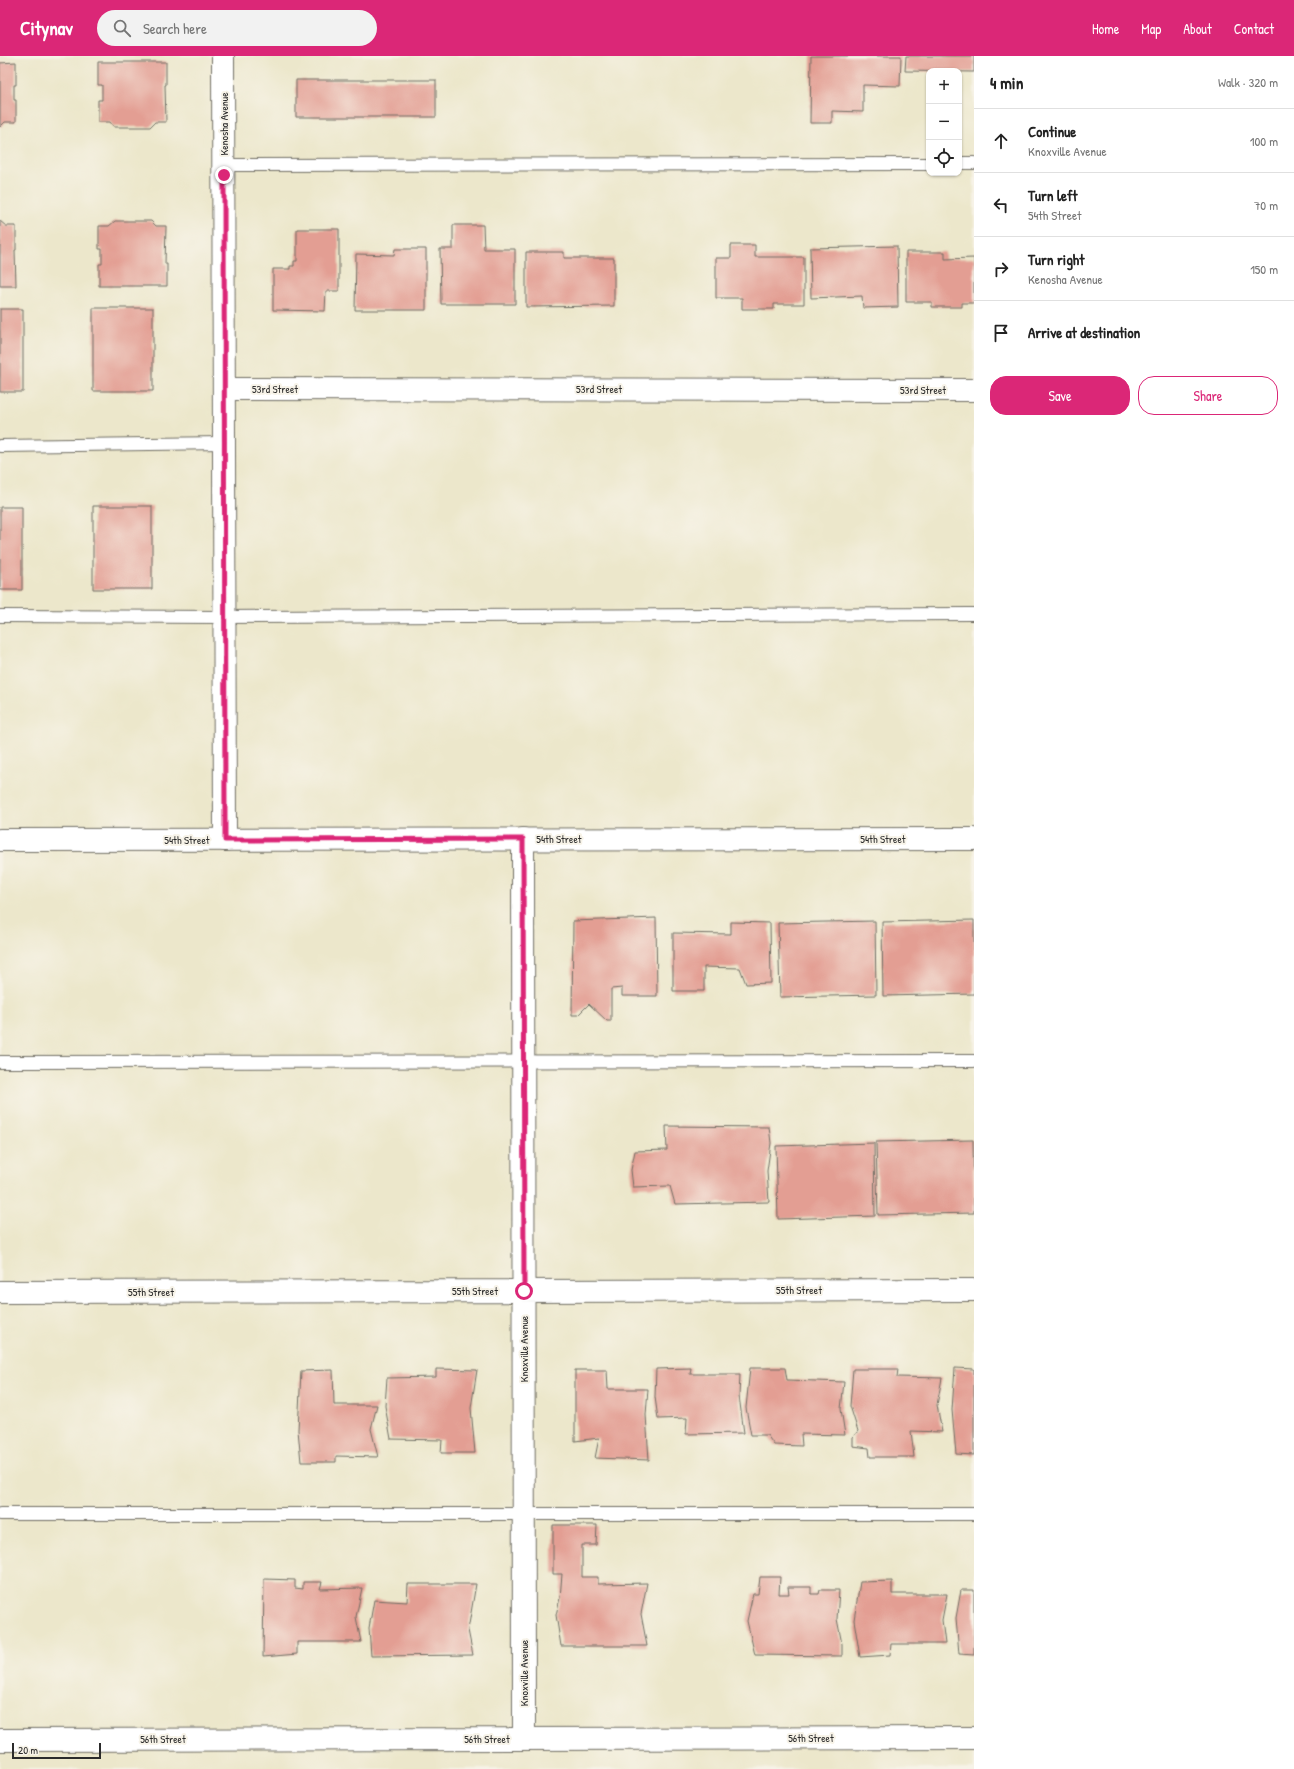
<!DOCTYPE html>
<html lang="en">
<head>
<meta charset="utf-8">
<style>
  body { margin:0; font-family:"Patrick Hand",sans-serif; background:#f2f2f2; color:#222 }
  .controls { position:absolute; right:12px; top:12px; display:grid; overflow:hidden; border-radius:8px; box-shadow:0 1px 3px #0004 }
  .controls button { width:36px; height:36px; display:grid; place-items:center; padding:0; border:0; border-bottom:1px solid #e0e0e0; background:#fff; color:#222; font:20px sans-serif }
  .scale { position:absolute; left:12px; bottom:10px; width:89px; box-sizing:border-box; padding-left:4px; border:2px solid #2b2b2b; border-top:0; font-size:11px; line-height:14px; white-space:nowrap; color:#2b2b2b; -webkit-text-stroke:3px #f7f3e8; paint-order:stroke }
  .stop { position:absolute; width:12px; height:12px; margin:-9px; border:3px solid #db2777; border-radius:50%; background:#fff }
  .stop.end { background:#db2777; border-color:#fff; box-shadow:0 1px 4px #0008 }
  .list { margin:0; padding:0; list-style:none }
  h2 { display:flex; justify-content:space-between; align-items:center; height:52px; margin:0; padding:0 16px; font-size:17px }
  h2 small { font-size:13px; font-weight:400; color:#767676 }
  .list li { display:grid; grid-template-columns:26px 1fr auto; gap:12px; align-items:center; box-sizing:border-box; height:64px; padding:0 16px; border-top:1px solid #e0e0e0 }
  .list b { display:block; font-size:15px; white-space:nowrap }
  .list p { margin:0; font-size:13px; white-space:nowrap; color:#767676 }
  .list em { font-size:13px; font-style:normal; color:#767676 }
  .actions { display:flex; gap:8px; padding:12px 16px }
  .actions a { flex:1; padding:9px 0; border:1px solid #db2777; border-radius:16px; text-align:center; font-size:14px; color:#db2777 }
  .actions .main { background:#db2777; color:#fff }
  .icon { flex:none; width:22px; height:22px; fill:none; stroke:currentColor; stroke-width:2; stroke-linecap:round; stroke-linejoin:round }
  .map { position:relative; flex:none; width:974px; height:1713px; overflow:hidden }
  header { display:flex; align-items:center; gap:24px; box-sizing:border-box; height:56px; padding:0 20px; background:#db2777; color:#fff }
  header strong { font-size:19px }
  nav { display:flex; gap:22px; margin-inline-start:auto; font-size:14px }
  .search { width:280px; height:36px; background:#f2f2f2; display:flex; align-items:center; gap:10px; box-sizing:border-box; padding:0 14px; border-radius:22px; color:#767676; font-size:15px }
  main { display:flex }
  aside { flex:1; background:#fff }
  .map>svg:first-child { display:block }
  .building { fill:#e39e93 }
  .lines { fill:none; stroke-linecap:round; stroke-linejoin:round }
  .service-casing { stroke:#6f6d63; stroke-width:14 }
  .minor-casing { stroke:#6f6d63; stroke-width:24 }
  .tertiary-casing { stroke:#6f6d63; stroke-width:24 }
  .service { stroke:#fff; stroke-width:12 }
  .minor { stroke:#fff; stroke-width:22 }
  .tertiary { stroke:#fff; stroke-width:22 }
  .route { stroke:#db2777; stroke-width:5 }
  .labels { text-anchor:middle; stroke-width:4; stroke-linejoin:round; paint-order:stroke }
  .street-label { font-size:11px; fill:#2b2b2b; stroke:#f7f3e8 }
</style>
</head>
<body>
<header>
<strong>Citynav</strong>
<div class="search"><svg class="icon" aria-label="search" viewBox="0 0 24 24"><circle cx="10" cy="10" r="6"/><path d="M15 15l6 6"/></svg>Search here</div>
<nav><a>Home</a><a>Map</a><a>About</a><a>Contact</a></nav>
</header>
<main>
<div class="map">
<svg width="974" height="1713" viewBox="0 0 974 1713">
  <rect width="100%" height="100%" fill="#f7f3e8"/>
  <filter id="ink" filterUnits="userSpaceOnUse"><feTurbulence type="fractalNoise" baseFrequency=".025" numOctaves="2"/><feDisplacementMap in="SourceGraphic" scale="8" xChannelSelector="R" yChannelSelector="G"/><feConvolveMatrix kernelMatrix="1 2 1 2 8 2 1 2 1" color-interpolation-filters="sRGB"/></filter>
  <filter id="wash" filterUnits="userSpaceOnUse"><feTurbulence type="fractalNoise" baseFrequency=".012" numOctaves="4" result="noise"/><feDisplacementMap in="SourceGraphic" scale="16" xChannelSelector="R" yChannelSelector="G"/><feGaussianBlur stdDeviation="0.9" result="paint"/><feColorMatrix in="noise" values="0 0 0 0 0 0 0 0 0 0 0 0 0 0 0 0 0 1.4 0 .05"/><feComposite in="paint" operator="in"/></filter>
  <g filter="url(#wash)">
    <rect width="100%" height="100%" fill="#ece7cb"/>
    <g id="blocks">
      <path class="building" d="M811,0h90l-1,30 -37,-1v27l-31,-1v12h-22z
        M906,0h68v16l-69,-1z
        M16,6v23h-2v15h2v22h-11l-5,5v-64z
        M98,6h68v23h-1l1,37h-11l-5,5h-36l-4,-5h-12v-22h4v-15h-4z
        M296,24h140v37h-140z
        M0,165l6,5h10v24h-1l1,36h-16z
        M115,165h36l5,5h10l-1,38h2v22h-68v-22h3v-15h-3v-23h10z
        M453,169h30l1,24h31v55h-74l-1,-55h13z
        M297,173h42v62h-13l-1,20 -52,-1v-41h17v-3h4v-5h3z
        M731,189h24v12h49v47h-30v5h-32v-11h-26v-40h15z
        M897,190l1,61 -35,1 -1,-12 -51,2 -1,-50z
        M395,193h31v61h-71l1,-56 38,1z
        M526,196h38v6h50v48l-88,1z
        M906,196h39v7l29,-1v45h-12v4h-30v-5h-26z
        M93,252h60v83h-60z
        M0,253h23v83h-23z
        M93,450h59v83h-59z
        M0,451h22v83h-22z
        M656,862l1,78h-35v-8l-11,1v32h-4l-18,-17 -11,11h-6l1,-94z
        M974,864v74l-91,2 -1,-74z
        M875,865l1,74 -96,2 -2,-74z
        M731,866l39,1 1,60 -25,1 -6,-16 -36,-1v24h-31v-58l58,1z
        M666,1070l103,1 2,16 -4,28 2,31 -94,2 -5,-18 -37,1 -2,-17 4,-19 32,-1z
        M973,1084l1,73 -96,2 -2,-73z
        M874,1087l1,73 -97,3 -2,-73z
        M691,1312l-1,6h50l-1,22 5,37 -58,1 1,-16 -29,1 -3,-22 1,-28z
        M750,1312h35l2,12 57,2 -3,27 4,26 -44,-1 1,12 -28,-1 -7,-10h-16l-5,-27z
        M955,1312l19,1v86l-18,-1 -4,-44z
        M436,1313l41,1 -6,38 4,45h-34l1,-13 -51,-1 -6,-33 2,-28 49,-1z
        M853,1313h45l-1,8 45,1 -5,27 5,27 -31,-1 3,26h-44l-1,-9 -16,-2v-9l5,-6 -8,-25z
        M333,1314l1,35h43l-6,24 7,28 -42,-1v6h-35l-3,-32 3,-59z
        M575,1314h32l1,19h40l-2,26 3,45 -54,-2 4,-20 -24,3z
        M553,1469h44l-1,20h-14v32h16v7l49,-1 -6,31 6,32h-86l-5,-31 4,-17 2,-24h-9z
        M760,1521h20l-1,17h10l-1,-7h23v7h8l1,-4h19l-2,29 5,25v12l-87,-1 -8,-34 6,-27h5z
        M264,1523l31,1v8l8,1v-7h19l-2,7 42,-1 -6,29 5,25h-64v12l-34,3z
        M892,1525v13h55l-5,26 3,24h-54l-1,11 -30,2 -6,-37 6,-38z
        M408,1528h68l-8,46 5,25 -102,1 -2,-28 5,-28 33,2z
        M961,1534h13v65l-15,-1 -3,-36z"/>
    </g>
  </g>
  <g filter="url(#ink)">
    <use href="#blocks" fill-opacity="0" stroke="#6f6d63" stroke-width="1"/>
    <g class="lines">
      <defs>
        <path id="service" d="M959,107h15
          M224,109l705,-1
          M0,390l224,-3
          M0,560l224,1 750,-3
          M0,1006l974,-1
          M0,1458h974"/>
        <path id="minor" d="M223,0l2,784
          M224,333l750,1
          M523,783l1,899
          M0,1236l974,-2
          M0,1684l974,-2"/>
        <path id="tertiary" d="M0,784l974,-1"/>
      </defs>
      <use href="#service" class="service-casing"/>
      <use href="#minor" class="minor-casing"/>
      <use href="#tertiary" class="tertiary-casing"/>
      <use href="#service" class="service"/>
      <use href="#minor" class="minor"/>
      <use href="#tertiary" class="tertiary"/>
    </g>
  </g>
  <g class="lines" filter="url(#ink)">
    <path class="route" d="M224,119l1,665 298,-1 1,452"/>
  </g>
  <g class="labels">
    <g class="street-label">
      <text transform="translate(224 68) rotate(-90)" y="4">Kenosha Avenue</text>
      <text x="275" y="337">53rd Street</text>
      <text x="599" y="337">53rd Street</text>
      <text x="923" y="338">53rd Street</text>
      <text x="559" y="787">54th Street</text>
      <text x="883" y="787">54th Street</text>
      <text x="187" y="788">54th Street</text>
      <text x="799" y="1238">55th Street</text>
      <text x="475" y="1239">55th Street</text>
      <text x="151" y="1240">55th Street</text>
      <text transform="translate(524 1293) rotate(-90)" y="4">Knoxville Avenue</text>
      <text transform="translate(524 1617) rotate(-90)" y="4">Knoxville Avenue</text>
      <text x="811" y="1686">56th Street</text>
      <text x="163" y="1687">56th Street</text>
      <text x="487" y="1687">56th Street</text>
    </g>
  </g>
</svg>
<div class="controls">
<button>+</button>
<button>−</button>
<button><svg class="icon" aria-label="locate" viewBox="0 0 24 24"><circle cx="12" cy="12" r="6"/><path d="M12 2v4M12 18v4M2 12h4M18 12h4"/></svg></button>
</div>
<div class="scale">20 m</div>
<div class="stop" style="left:524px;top:1235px"></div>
<div class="stop end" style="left:224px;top:119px"></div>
</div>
<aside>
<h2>4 min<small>Walk · 320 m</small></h2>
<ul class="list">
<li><svg class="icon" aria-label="ahead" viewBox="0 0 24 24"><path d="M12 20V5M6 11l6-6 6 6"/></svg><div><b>Continue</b><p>Knoxville Avenue</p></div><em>100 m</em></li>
<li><svg class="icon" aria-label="left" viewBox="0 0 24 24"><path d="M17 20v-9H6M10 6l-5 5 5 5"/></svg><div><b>Turn left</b><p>54th Street</p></div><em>70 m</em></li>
<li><svg class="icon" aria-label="right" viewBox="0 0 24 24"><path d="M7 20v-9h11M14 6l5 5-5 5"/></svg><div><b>Turn right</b><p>Kenosha Avenue</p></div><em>150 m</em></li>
<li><svg class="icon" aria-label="arrive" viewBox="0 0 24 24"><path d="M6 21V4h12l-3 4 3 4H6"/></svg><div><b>Arrive at destination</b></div></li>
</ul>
<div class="actions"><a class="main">Save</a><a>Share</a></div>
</aside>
</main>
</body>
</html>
